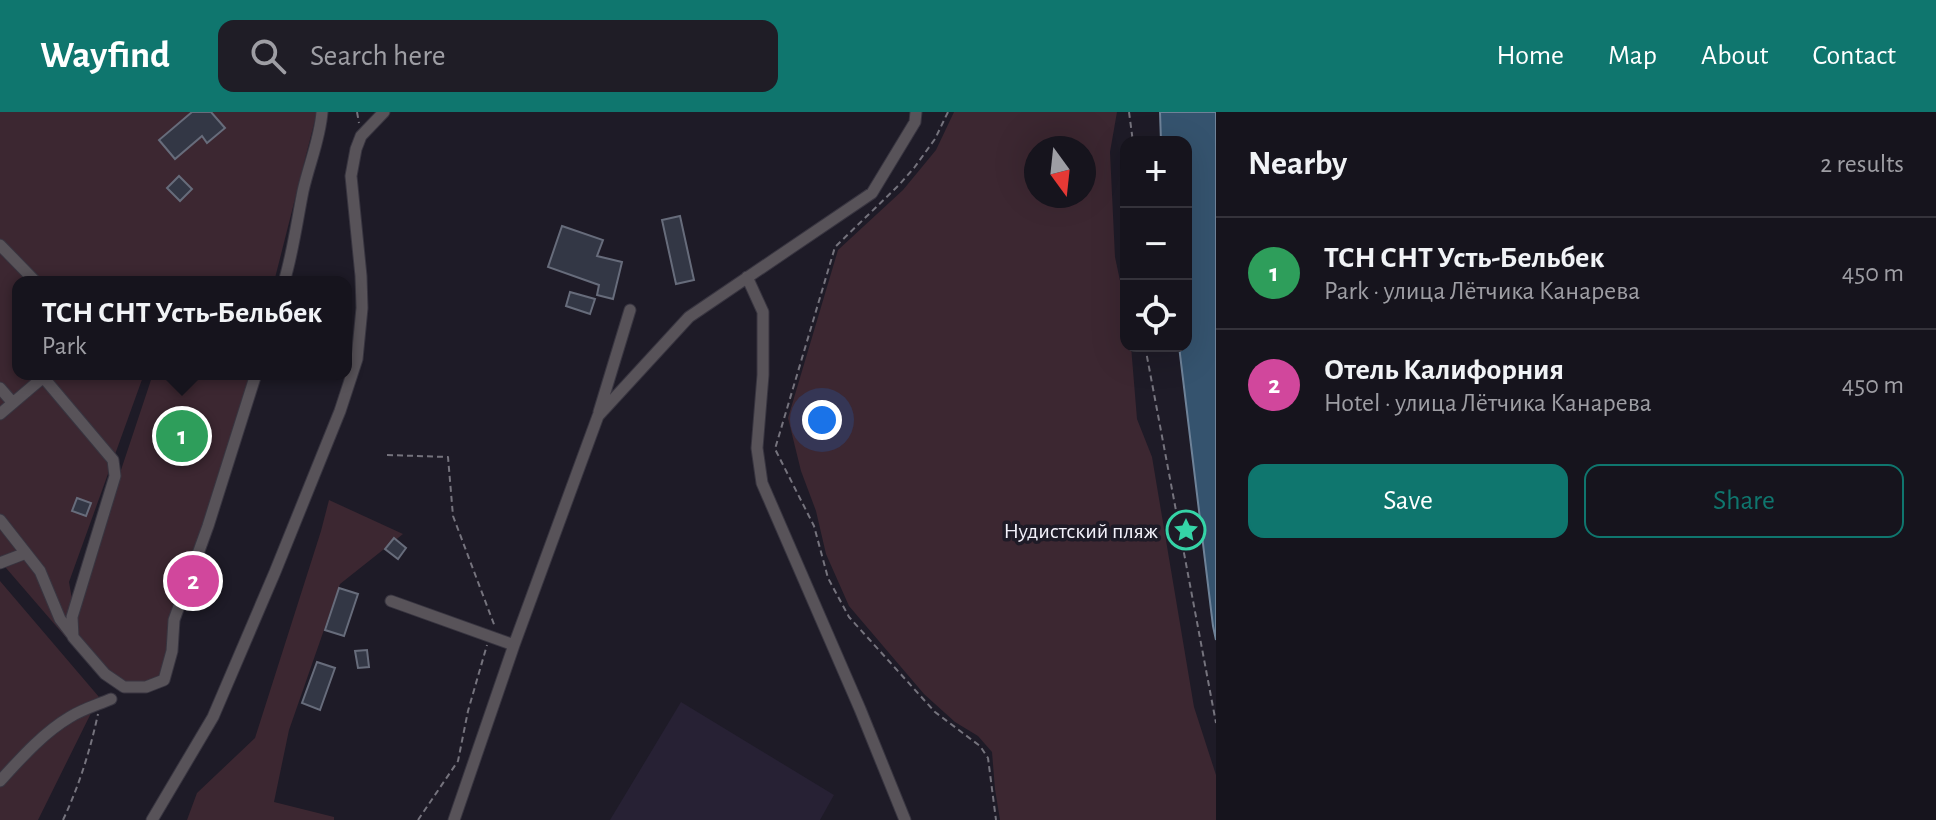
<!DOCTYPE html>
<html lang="en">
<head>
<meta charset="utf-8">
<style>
  body { margin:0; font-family:"Alegreya Sans",sans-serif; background:#1f1d26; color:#f1f3f6 }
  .controls { position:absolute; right:24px; top:24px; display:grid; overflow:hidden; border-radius:16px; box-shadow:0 8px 32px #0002 }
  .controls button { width:72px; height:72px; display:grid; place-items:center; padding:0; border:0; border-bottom:2px solid #35333b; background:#16141d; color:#f1f3f6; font:40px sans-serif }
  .compass { position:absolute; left:1024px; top:24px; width:72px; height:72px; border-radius:50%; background:#16141d; box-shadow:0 8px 32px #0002; rotate:165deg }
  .you { position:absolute; left:822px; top:308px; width:28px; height:28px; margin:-20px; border:6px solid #fff; border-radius:50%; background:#1a73e8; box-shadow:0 0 0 12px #1a73e833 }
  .badge { display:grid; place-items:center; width:52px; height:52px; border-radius:50%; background:#0f766e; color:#fff; font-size:26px; font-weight:700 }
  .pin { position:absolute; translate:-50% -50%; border:4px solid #fff; box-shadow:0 2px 8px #0006 }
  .popup { position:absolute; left:12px; top:164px; width:340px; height:104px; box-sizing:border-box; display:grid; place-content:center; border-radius:16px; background:#16141d; filter:drop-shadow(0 2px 6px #0005); font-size:26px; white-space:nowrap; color:#9e9ea4 }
  .popup b { font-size:30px; color:#f1f3f6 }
  .popup::after { content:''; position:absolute; left:50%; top:100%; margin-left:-16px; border:16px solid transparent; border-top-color:#16141d }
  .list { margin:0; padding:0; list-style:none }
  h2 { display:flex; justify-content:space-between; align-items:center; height:104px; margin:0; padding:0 32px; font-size:34px }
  h2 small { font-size:26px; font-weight:400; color:#9e9ea4 }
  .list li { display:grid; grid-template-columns:52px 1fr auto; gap:24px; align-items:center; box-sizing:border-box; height:112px; padding:0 32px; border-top:2px solid #35333b }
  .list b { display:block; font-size:30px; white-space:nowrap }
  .list p { margin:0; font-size:26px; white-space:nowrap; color:#9e9ea4 }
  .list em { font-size:26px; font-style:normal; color:#9e9ea4 }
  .actions { display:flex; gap:16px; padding:24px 32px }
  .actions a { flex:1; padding:18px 0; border:2px solid #0f766e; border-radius:16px; text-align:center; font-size:28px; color:#0f766e }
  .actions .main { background:#0f766e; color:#fff }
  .icon { flex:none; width:44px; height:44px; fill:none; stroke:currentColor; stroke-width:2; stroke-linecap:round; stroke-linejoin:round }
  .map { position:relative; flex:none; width:1216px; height:708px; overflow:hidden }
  header { display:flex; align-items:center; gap:48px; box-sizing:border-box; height:112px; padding:0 40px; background:#0f766e; color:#fff }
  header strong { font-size:38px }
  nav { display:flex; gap:44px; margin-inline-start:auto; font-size:28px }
  .search { width:560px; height:72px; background:#1f1d26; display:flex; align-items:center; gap:20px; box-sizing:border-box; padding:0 28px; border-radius:16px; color:#9e9ea4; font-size:30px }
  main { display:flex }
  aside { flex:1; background:#16141d }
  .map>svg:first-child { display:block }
  .built { fill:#272134 }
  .green { fill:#3c2731; fill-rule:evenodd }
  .water { fill:#35536e; stroke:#6e8298; stroke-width:2 }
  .building { fill:#333745; stroke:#676c7b; stroke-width:2 }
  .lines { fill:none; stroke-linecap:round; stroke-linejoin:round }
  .minor-casing { stroke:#383540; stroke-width:13 }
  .path { stroke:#75737d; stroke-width:2; stroke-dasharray:6 4; stroke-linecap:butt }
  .minor { stroke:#585359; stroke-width:11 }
  .labels { text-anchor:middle; stroke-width:7; stroke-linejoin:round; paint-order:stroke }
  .poi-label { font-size:22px; fill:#f3f1fa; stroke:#1e1b27; text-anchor:end }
</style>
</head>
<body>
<header>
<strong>Wayfind</strong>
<div class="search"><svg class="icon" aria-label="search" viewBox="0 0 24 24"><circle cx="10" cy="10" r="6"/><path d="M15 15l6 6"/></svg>Search here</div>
<nav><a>Home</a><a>Map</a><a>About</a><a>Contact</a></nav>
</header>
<main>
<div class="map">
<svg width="1216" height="708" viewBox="0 0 1216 708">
  <rect width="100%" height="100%" fill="#1e1b27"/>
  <path class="built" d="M681,590l153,93 -14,25h-210z"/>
  <path class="green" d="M0,0h317l-43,170h-256v92h126l-75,208 5,29 79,-237h97l-45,146 -44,157c-43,20 -54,-4 -82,-34l3,13 -82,-95z
    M954,0h163l-7,40 5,105 11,52v37h5l6,73 15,38 42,250 22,68v45h-216l-5,-31 -3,-37 -14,-16 -23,-14 -31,-28 -75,-88 -23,-52 -10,-43 -15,-40 -13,-53 50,-168 65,-60 33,-40zM1036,36h48v48h-48z
    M329,388l74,34 -63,50 -51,146 -15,72 60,15v3h-147l10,-27 58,-55 66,-207z
    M0,469l99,116 -61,123h-38z"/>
  <path class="water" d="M1160,0h56v528l-3,-14 -34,-280h7v-204h-25z"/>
  <path class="building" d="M192,0h19l14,16 -18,15 -5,-7 -27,23 -16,-19z
    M179,64l13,13 -12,12 -13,-13z
    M680,104l14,64 -18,4 -14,-64z
    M562,114l41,14 -6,16 25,6 -9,37 -16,-4 2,-10 -51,-18z
    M570,180l25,7 -5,15 -24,-8z
    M77,386l14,5 -5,13 -14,-5z
    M394,426l12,10 -8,11 -13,-10z
    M339,476l19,6 -14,42 -19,-6z
    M367,538l2,17 -11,1 -3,-17z
    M317,550l18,6 -15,42 -18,-7z"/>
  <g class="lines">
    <defs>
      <path id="minor" d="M0,133l36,37
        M747,165l16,35v63l-6,73 5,35 98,226 45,111
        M284,170c9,-30 13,-61 19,-91 6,-27 17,-52 19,-79
        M43,265l70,83 2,16 -43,141 1,20 32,37 19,13h22l18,-7 8,-29 2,-31 34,-94 48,-152
        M0,276l13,15
        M599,300l31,-102
        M0,302l47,-40
        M0,408l40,51 20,48 13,17
        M0,451l26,-10
        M391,489l123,44
        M0,669c21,-23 43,-48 70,-64 13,-8 27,-12 41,-18
        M152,708l61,-103 62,-145 65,-161 17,-52 5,-51 -1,-32 -10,-100 5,-27 5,-13 23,-24
        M454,708l60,-175 84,-229 91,-99 183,-124 43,-71 1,-10"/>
    </defs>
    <use href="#minor" class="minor-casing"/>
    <path class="path" d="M357,0l2,11
      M948,0l-13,27 -21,29 -15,17 -64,62 -60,202 39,77 14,52 21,39 86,95 45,34 8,12 8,62
      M1129,0l4,30
      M1145,234l71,377
      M387,343l61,2 5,59 42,111
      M63,708c16,-34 27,-69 35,-106
      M418,708l40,-59 10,-50 19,-66"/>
    <use href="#minor" class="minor"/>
  </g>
  <defs>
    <symbol id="sight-ring" viewBox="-11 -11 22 22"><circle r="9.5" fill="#1e1b27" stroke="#35d4a7" stroke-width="1.5"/><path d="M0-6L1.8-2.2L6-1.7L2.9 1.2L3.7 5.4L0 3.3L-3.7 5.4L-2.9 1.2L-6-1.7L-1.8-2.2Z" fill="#35d4a7"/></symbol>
  </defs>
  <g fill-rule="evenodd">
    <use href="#sight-ring" x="1164" y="396" width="44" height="44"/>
  </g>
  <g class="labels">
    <g class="poi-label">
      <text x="1158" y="426">Нудистский пляж</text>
    </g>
  </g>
</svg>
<div class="controls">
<button>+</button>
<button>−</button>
<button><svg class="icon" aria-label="locate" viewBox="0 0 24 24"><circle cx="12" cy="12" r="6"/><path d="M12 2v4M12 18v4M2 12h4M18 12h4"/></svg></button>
</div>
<svg class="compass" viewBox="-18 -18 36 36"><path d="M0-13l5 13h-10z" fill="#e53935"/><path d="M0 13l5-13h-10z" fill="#9e9ea4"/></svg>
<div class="you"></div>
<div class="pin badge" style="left:182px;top:324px;background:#2e9e5b">1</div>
<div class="popup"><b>ТСН СНТ Усть-Бельбек</b>Park</div>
<div class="pin badge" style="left:193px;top:469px;background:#d1479c">2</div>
</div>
<aside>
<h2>Nearby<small>2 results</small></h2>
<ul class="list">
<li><span class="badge" style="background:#2e9e5b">1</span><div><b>ТСН СНТ Усть-Бельбек</b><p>Park · улица Лётчика Канарева</p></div><em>450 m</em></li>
<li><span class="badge" style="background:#d1479c">2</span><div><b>Отель Калифорния</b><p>Hotel · улица Лётчика Канарева</p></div><em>450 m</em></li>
</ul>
<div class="actions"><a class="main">Save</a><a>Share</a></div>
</aside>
</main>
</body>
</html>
